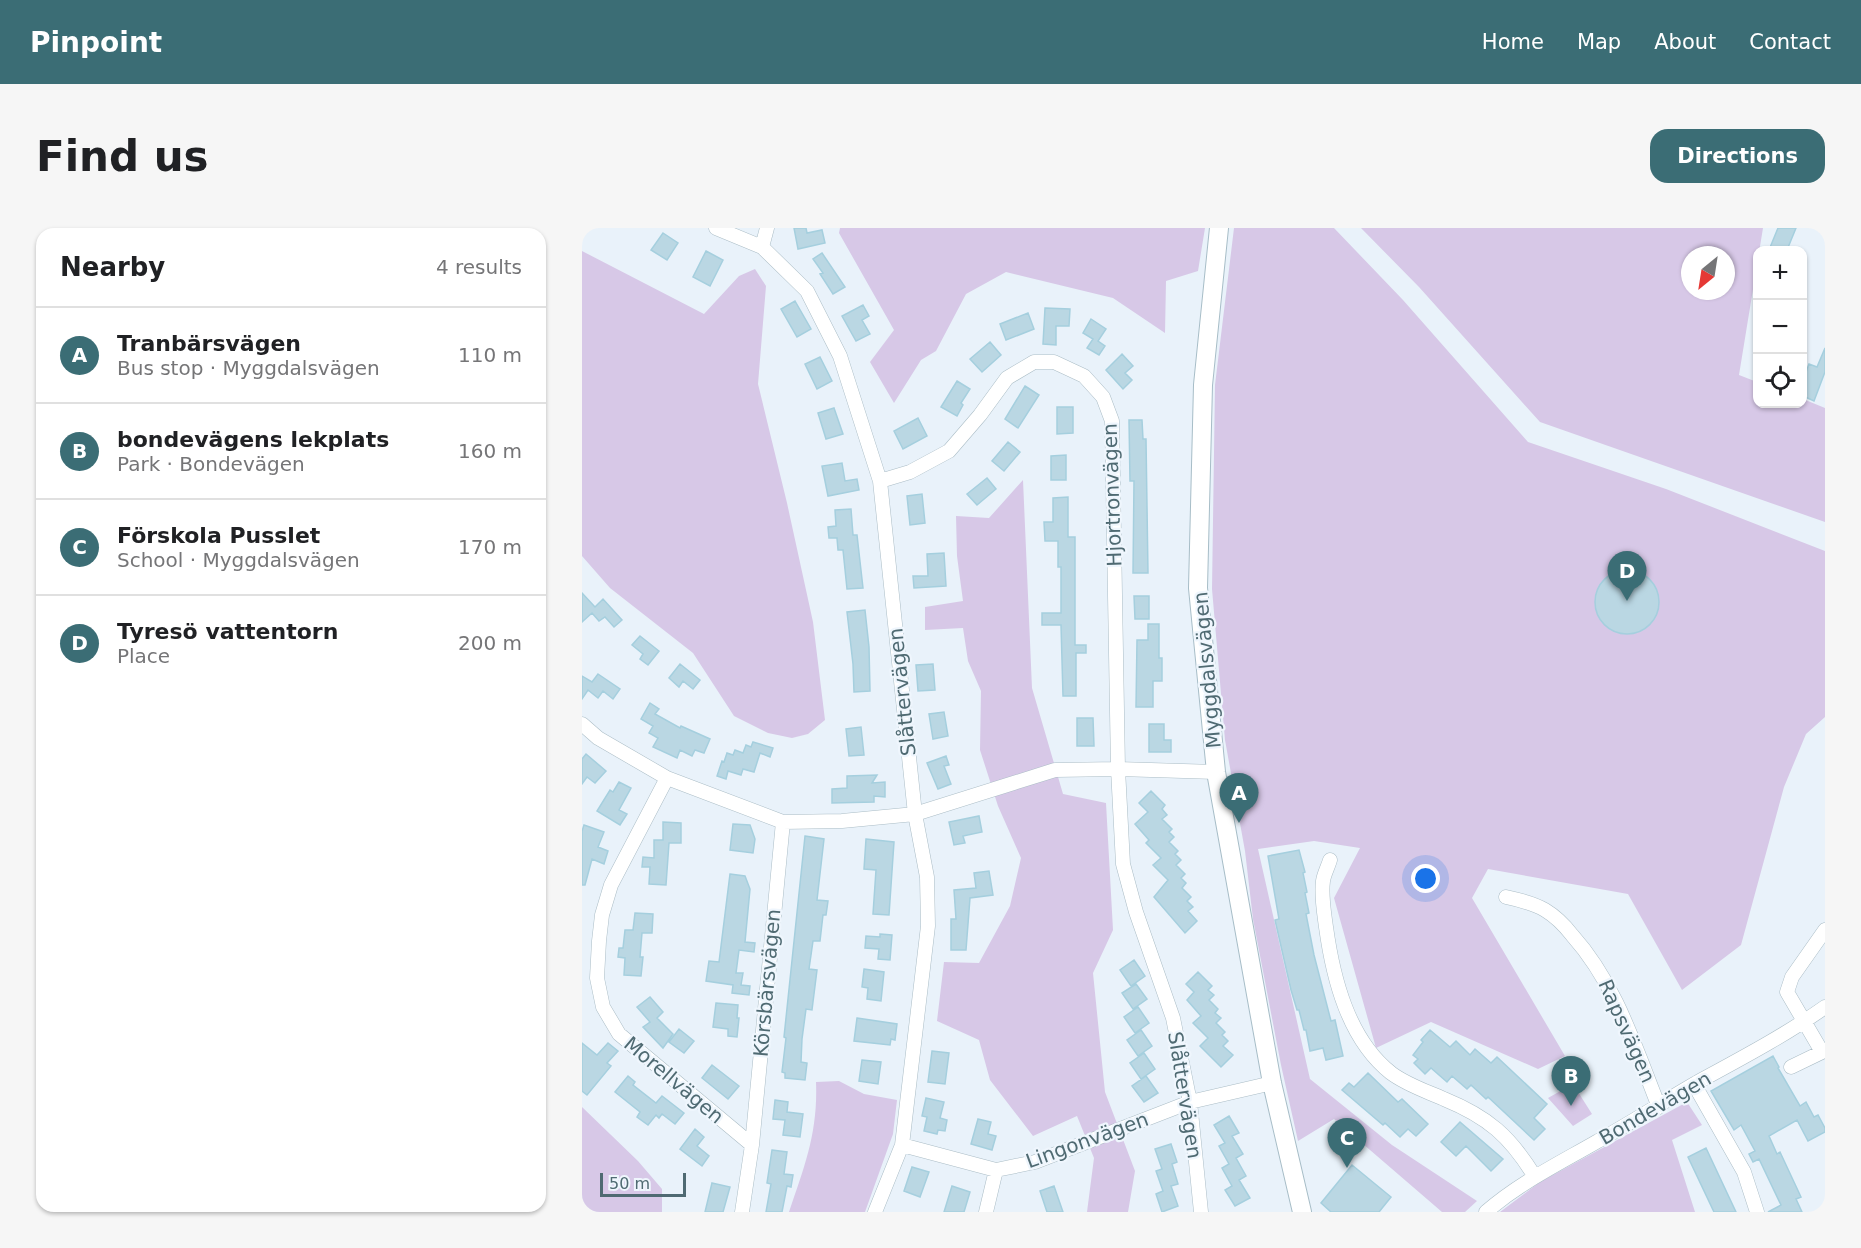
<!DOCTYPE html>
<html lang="en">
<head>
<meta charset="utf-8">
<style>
  body { margin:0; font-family:"DejaVu Sans",sans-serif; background:#f6f6f6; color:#202124 }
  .controls { position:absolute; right:18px; top:18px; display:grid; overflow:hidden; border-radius:12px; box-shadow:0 2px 4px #0004 }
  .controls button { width:54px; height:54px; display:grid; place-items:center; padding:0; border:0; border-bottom:2px solid #e0e0e0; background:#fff; color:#202124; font:30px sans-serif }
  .compass { position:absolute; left:1099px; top:18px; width:54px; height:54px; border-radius:50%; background:#fff; box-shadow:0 2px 4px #0004; rotate:210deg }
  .scale { position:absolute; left:18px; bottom:15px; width:86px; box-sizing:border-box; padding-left:6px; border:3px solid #4f6a72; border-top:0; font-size:16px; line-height:21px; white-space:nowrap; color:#4f6a72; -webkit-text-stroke:4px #eff6fd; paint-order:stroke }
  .you { position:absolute; left:844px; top:651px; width:21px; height:21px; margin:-15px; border:4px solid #fff; border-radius:50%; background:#1a73e8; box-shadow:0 0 0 9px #1a73e833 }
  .badge { display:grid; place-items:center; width:39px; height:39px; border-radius:50%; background:#3b6d75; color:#fff; font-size:20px; font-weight:700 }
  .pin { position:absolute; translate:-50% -50px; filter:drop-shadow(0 2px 3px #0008) }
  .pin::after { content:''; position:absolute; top:32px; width:21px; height:18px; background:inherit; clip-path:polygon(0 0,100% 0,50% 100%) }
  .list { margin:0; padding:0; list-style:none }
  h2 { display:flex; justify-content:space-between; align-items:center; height:78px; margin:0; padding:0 24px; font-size:26px }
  h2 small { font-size:20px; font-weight:400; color:#757577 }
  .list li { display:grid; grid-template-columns:39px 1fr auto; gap:18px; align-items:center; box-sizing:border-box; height:96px; padding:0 24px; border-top:2px solid #e0e0e0 }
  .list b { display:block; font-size:22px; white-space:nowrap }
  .list p { margin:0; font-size:20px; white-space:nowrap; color:#757577 }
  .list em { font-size:20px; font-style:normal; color:#757577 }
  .icon { flex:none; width:33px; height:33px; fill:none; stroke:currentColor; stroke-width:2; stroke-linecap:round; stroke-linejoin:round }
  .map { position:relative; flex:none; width:1243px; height:984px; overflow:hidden; border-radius:18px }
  header { display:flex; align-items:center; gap:36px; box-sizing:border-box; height:84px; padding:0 30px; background:#3b6d75; color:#fff }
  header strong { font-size:28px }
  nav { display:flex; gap:33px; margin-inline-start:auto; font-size:21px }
  .intro { display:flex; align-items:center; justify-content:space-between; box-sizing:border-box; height:144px; padding:0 36px }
  h1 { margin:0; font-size:42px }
  .button { padding:15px 27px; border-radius:18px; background:#3b6d75; color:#fff; font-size:21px; font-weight:700 }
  main { display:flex; gap:36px; padding:0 36px }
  aside { flex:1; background:#fff; border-radius:18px; box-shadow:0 2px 4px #0004 }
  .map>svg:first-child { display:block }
  .green { fill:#d7c8e7; fill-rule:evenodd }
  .building { fill:#bad7e3; stroke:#a5cfde; stroke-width:1.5 }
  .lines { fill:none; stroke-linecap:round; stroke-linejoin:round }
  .street-casing { stroke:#abbdc6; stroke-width:15 }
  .secondary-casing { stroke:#a7bdc7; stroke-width:20 }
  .street { stroke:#fff; stroke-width:14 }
  .secondary { stroke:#fff; stroke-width:18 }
  .labels { text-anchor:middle; stroke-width:4.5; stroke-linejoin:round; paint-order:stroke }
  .street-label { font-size:20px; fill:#4f6a72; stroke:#eff6fd }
</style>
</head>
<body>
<header>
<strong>Pinpoint</strong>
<nav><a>Home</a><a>Map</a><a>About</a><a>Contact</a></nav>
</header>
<div class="intro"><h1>Find us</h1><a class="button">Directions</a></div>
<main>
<aside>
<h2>Nearby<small>4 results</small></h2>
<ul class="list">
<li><span class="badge">A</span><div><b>Tranbärsvägen</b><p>Bus stop · Myggdalsvägen</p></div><em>110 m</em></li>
<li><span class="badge">B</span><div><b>bondevägens lekplats</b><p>Park · Bondevägen</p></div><em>160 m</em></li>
<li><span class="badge">C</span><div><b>Förskola Pusslet</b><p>School · Myggdalsvägen</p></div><em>170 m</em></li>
<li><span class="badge">D</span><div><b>Tyresö vattentorn</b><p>Place</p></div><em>200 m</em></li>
</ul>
</aside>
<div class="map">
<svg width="1243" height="984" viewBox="0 0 1243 984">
  <rect width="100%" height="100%" fill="#e9f2fa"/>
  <path class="green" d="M258,0h365l-7,43 -32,10 -1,52 -52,-35 -107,-26 -40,22 -30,57 -15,9 -27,43 -24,-41 24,-32 -55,-97z
    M652,0h100l69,72 125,142 138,47 159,62v166l-19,17 -22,53 -43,158 -59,45 -54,-96 -140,-25 -16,29 93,158 -27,13 -107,-47 -55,26 -42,-150 26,-50 -46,-7 -56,8 52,230 82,66 85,56 -12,11h-23l-108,-93 -36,22 -17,-76 -28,-146 -8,-68 -20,-111 -13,-151 3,-204z
    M779,0h402l-24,147 18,7 1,22h44l1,-5 22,9v114l-285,-100 -121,-135zM1108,27h36v36h-36z
    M0,23l122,63 35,-38 16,-7 11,17 -8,98 29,119 26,119 12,98 -17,14 -16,4 -24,-5 -34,-17 -41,-63 -83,-65 -28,-32z
    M441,252l9,208 31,106 43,9 7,127 -20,43 12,119 30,79 -7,41h-41l7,-54 -17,-42 -44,20 -43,-56 -11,-40 -42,-19 7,-59 35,1 31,-57 11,-48 -23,-52 -18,-56 1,-59 -13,-30 -5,-33 -38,2v-23l38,-6 -6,-45 -1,-40 33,2z
    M257,853l25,13 33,6 -4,34 -28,78h-76c16,-47 29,-80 27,-130z
    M991,856l19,30 -19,12 -25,-28z
    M1105,874l15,23 -30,15 23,72h-195l40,-30z
    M0,879l56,54 24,28v23h-80z"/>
  <path class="building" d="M212,0h12l1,5 15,-3 3,13 -27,6z
    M1196,0h18l-9,22h-18z
    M81,5l15,10 -11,17 -16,-10z
    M124,23l17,9 -13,26 -17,-9z
    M240,25l23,34 -12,7 -13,-20 3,-1 -10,-14z
    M213,73l16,28 -14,8 -16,-28z
    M281,77l6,11 -7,4 8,14 -14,7 -14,-25z
    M463,80l25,1 -1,17h-13v19l-13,-1z
    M446,85l6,16 -28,11 -6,-16z
    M509,91l15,10 -8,12 7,5 -6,9 -12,-7 6,-9 -10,-6z
    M408,114l11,13 -19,17 -12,-13z
    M1243,120v24l-11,29 -11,-5v-16l6,-16 8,3z
    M540,126l11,12 -8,7 7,7 -9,9 -17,-19z
    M238,129l12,24 -15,8 -12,-25z
    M375,153l13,8 -9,14 2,2 -6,11 -16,-9z
    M443,158l14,9 -21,33 -13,-9z
    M475,179h16v26l-16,1z
    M252,180l9,26 -17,5 -8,-26z
    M336,190l9,18 -24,13 -9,-18z
    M547,192h13l1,19h3l2,134h-15l1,-92h-4z
    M426,214l12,10 -16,19 -12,-10z
    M484,227v25h-15v-24z
    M260,235l3,18 12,-2 2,11 -31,6 -6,-30z
    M405,250l9,11 -19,16 -10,-11z
    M340,266l3,29 -15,2 -3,-29z
    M486,269v40h7v108h11v8h-10v43h-13l-2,-71h-19v-12h19v-46h-3v-26h-13l-1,-19h9v-24z
    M269,281l2,26h4l6,53 -16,1 -4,-39h-5l-1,-12h-8l-1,-11 8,-1 -1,-16z
    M362,325l2,33 -32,2 -1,-12h15l-1,-22z
    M1013 374a32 32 0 1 1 64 0a32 32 0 1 1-64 0Z
    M0,365l13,14 8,-8 19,21 -8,7 -9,-10 -6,4 -7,-8 -10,9z
    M552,368h15v23h-14z
    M283,382l4,37 1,44 -16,1 -1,-28 -6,-52z
    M566,396h11v34h3v23h-9v26h-17l1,-67h11z
    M58,408l19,15 -11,14 -8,-6 3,-5 -11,-9z
    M98,436l20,16 -7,9 -10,-8 -4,6 -10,-9z
    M351,436l2,26 -17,1 -2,-26z
    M16,446l22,15 -7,10 -10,-8 -5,7 -10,-8 -6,9v-23l10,6z
    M68,475l9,6 -4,5 25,14 1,-2 29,13 -6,14 -9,-3 -3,6 -12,-6 -3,8 -24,-11 5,-9 -9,-5 4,-7 -12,-7z
    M362,484l4,24 -15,3 -4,-25z
    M495,490h16l1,28h-17z
    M567,496h15v16h7v12h-22z
    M279,499l3,28 -15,1 -3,-27z
    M171,514l20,6 -3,9 -10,-4 -6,19 -11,-3 -2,6 -13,-4 -2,8 -9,-3 5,-15 2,1 3,-9 6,2 2,-5 8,3 3,-8 5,2z
    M4,526l20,17 -11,12 -8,-6 -5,7v-25z
    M364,528l3,9 -5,1 7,18 -13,5 -11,-26z
    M295,547l-5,8 13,-1v15l-11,-1v6l-42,1v-14l15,-1v-12z
    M37,554l12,6 -12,22 8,4 -7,11 -23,-14 13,-21 3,2z
    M569,563l14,14 -3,4 5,6 -5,4 10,10 -3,3 5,5 -5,5 9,9 -3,3 6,6 -5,5 9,9 -4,4 5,5 -4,5 9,9 -4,4 6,6 -5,4 9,10 -12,12 -31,-36 14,-17 -15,-15 8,-7 -15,-15 3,-3 -14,-16 13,-12 -9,-9z
    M397,588l3,16 -19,4 2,7 -11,2 -5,-23z
    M81,594l18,1v20h-12l-3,42 -17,-1 1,-17h-8l1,-10 11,1v-18h9z
    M151,596l17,1 5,14 -2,14 -23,-3z
    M2,597l20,7 -6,15 10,4 -4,13 -12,-5 -7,26h-3v-54z
    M223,608l19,3 -7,61 11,1 -2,14h-3l-3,26h-7l-4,28 8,1 -5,40 -6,-1 -4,30 -1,23 6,1 -2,17 -20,-2v-5l-3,-1 4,-34 -2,-1z
    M284,611l28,3 -5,73 -16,-1 3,-44 -12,-1z
    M717,622l6,22 -2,1 4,19 -2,1 4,20 -3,1 8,41 17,66 4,-1 8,36 -17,4 -3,-12 -13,3 -4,-21h-2l-5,-20h-2l-6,-20 -16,-70 4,-1 -11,-63z
    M407,643l4,24 -23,3 -4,52h-15v-31h5l-2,-29 22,-2 -2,-15z
    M148,646l15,2 5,13 -5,53 10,1 -1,9 -15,-2 -3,23h7l-2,12 9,1 -1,9 -17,-2 1,-8 -27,-4 3,-20 10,1z
    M53,685l18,1 -1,19h-10l-2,24h3l-2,19 -17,-1 1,-17 -7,-1 1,-9h4l2,-18h8z
    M298,706l12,1 -2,25 -12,-1 1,-10 -14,-1 1,-12 14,1z
    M552,732l11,16 -14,10 -11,-16z
    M282,741l20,3 -3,29 -14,-2 1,-11 -6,-1z
    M616,744l14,14 -4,4 6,5 -5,5 9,9 -3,4 6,5 -5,5 9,9 -3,3 6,6 -5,5 10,9 -12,12 -21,-21 8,-8 -15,-15 8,-7 -14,-16 7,-8 -8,-8z
    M554,756l11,15 -14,10 -11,-16z
    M68,769l13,15 -6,6 16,16 -10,14 -20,-21 7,-5 -13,-15z
    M134,775l22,2 -1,13h2l-2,19 -9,-1v-7l-15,-2z
    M556,779l11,16 -14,10 -11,-16z
    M275,790l40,6 -2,16 -4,-1 -1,6 -36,-4z
    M97,801l15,12 -10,12 -15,-11z
    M559,802l11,16 -14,10 -11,-16z
    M848,802l20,17 6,-6 14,14 5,-6 16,14 6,-6 50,47 -13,14 11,11 -11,11 -46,-43 -2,2 -15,-14 -4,4 -15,-13 -5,6 -16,-14 -6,6 -11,-11 4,-4 -5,-4 10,-13 -2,-2z
    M0,815l15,12 11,-12 10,8 -11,12 4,3 -24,29 -5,-4z
    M350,823l17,2 -4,31 -17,-2z
    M562,825l11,16 -14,10 -11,-16z
    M1191,828l6,11 -1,1 22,38 6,-4 8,15 4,-2 7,13v4l-17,9 -11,-21 -28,16 8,18 3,-2 21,45 -5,2 6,13h-34l13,-7 -22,-46 -6,3 -4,-8 6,-3 -14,-26 -7,5 -23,-39z
    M280,832l19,2 -3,22 -19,-3z
    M130,837l27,21 -11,13 -26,-21z
    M786,845l30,29 4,-3 26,25 -12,12 -8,-7 -8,8 -15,-14 -2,2 -41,-35 7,-7 5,4z
    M46,848l7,6 -2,3 23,18 6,-7 22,17 -9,11 -13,-10 -3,4 -3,-3 -8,10 -11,-8 3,-5 -25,-20z
    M564,848l12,17 -14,9 -12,-16z
    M344,870l18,4 -4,16 7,2 -2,11 -7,-1 -1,4 -13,-3 3,-14 -5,-1z
    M193,872l13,2 -1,10 16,2 -3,23 -17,-2 2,-15 -12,-1z
    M647,888l10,17 -7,3 11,18 -7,4 10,18 -7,4 11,18 -15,8 -10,-16 7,-4 -10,-18 7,-4 -10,-18 6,-3 -11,-18z
    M396,891l13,3 -3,12 8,2 -4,14 -21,-6z
    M878,894l43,37 -12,12 -25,-25 -10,10 -15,-14z
    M113,901l9,8 -7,9 12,10 -7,10 -22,-17z
    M589,916l6,18 -5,2 6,20 -7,2 7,20 -16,6 -6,-18 7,-3 -7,-20 6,-2 -7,-20z
    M1124,920l30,64h-22l-26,-55z
    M190,922l15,2 -3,22 9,1 -2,12 -4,-1 -5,26h-16l5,-28 -4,-1z
    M770,937l39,32 -12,15h-48l-10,-9z
    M330,939l17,5 -9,25 -16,-6z
    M130,955l18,4 -7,25h-18z
    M370,958l18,6 -6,20h-20z
    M472,958l9,26h-16l-7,-21z"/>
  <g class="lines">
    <defs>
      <path id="street" d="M134,0l46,19 45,44 33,65 40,125 35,333 12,63 1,49 -26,219 -27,67
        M180,19l5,-19
        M298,253l30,-9 39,-21 31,-36 27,-37 27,-16h20l30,14 19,21 9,24 6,348 5,95 13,48 37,106 17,84 11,110
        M0,496l16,14 69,40 116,44 59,-1 73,-7 140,-44 63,-1 98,3
        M85,550l-56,107 -9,30 -3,26 -2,37 6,29 16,27 133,111 -10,67
        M748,632c-2,7 -6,14 -7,21 -2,15 1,31 3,46 7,51 22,112 65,146 16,12 35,18 53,26 44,18 66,37 91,78
        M924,669c14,3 27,6 39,13 10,6 20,16 27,25 44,49 63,112 87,172
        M1209,839l31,-15 -35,-60 5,-15 33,-47
        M1112,856l50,88 13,40
        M170,917l31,-323
        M320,917l94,25 39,-8 155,-60 82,-19
        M404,984l10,-42
        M904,984c33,-29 74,-49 112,-71 33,-18 65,-39 98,-58 44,-24 88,-47 129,-76"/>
      <path id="secondary" d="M637,0l-16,157 -5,203 18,184 56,311 30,129"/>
    </defs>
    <use href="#street" class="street-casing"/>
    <use href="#secondary" class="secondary-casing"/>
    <use href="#street" class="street"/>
    <use href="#secondary" class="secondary"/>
  </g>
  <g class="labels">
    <g class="street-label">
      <text transform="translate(530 267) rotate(-92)" y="7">Hjortronvägen</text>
      <text transform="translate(625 442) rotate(-95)" y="7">Myggdalsvägen</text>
      <text transform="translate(320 464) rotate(-96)" y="7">Slåttervägen</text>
      <text transform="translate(185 755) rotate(-85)" y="7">Körsbärsvägen</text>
      <text transform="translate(1045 803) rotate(66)" y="7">Rapsvägen</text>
      <text transform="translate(92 852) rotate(40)" y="7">Morellvägen</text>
      <text transform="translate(603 867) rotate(81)" y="7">Slåttervägen</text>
      <text transform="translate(1073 880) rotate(-30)" y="7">Bondevägen</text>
      <text transform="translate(505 912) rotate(-20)" y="7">Lingonvägen</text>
    </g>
  </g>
</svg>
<div class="controls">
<button>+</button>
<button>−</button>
<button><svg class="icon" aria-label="locate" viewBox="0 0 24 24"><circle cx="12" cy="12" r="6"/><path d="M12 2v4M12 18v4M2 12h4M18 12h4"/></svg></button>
</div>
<svg class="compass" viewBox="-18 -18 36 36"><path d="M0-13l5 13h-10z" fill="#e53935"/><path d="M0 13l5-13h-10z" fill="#757577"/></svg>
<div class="scale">50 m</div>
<div class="you"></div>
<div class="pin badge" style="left:657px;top:595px">A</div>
<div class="pin badge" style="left:989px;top:878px">B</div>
<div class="pin badge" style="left:765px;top:940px">C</div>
<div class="pin badge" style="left:1045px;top:373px">D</div>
</div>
</main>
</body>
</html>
